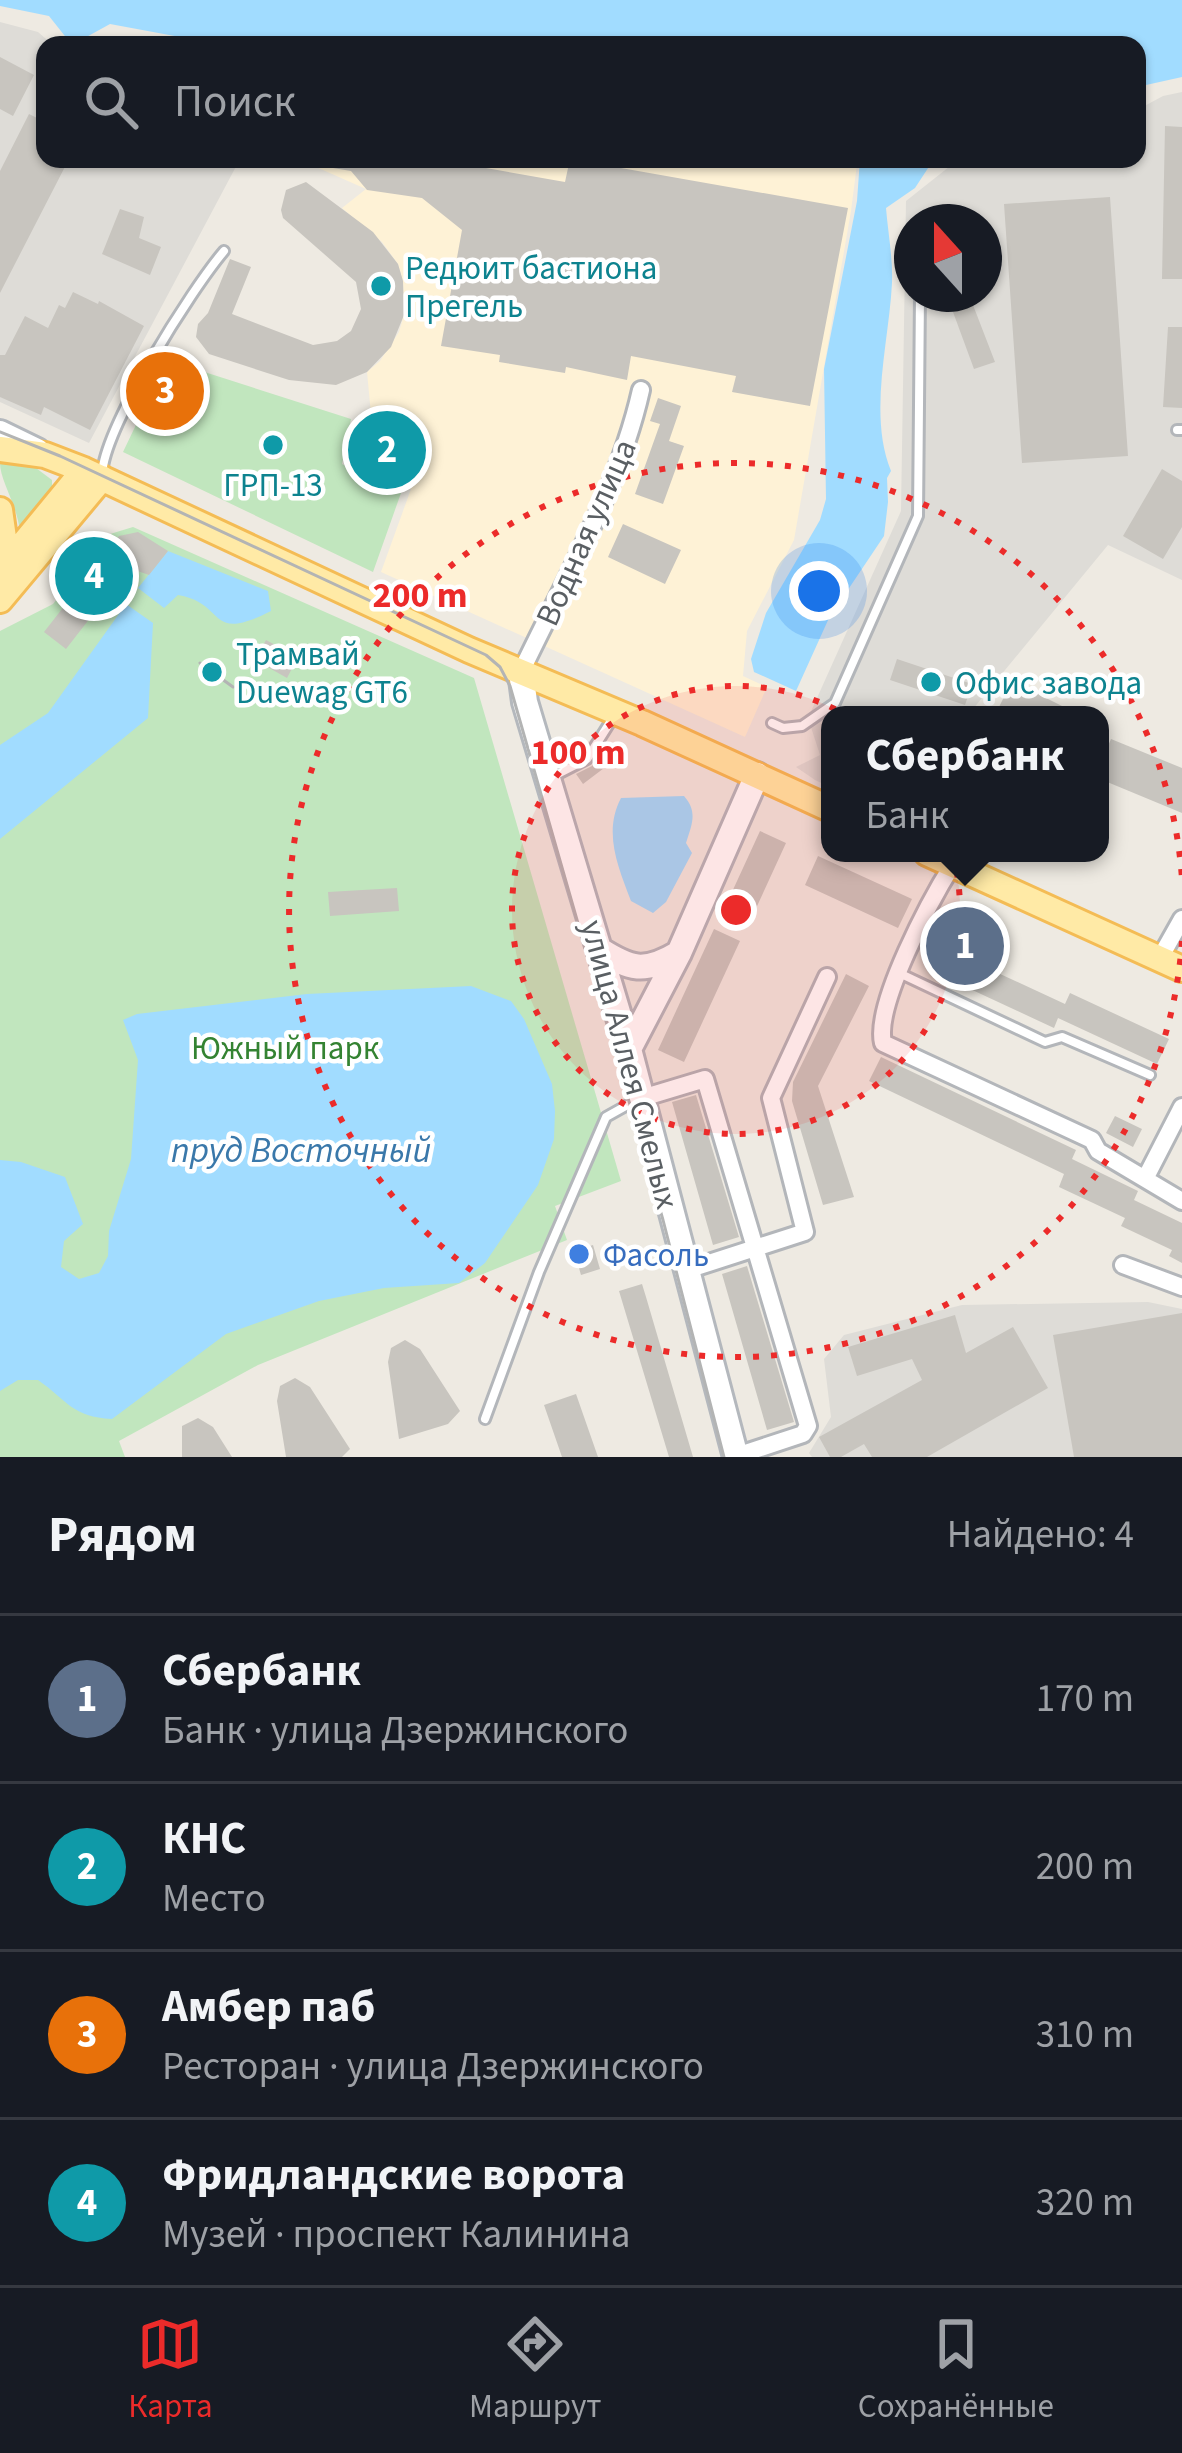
<!DOCTYPE html>
<html lang="ru">
<head>
<meta charset="utf-8">
<style>
  body { margin:0; font-family:"Source Sans 3",sans-serif; background:#242831; color:#f1f3f6 }
  .compass { position:absolute; left:894px; top:204px; width:108px; height:108px; border-radius:50%; background:#171b24; box-shadow:0 3px 9px #0004; rotate:339deg }
  .you { position:absolute; left:819px; top:591px; width:42px; height:42px; margin:-30px; border:9px solid #fff; border-radius:50%; background:#1a73e8; box-shadow:0 0 0 18px #1a73e833 }
  .badge { display:grid; place-items:center; width:78px; height:78px; border-radius:50%; background:#ec2b2a; color:#fff; font-size:39px; font-weight:700 }
  .pin { position:absolute; translate:-50% -50%; border:6px solid #fff; box-shadow:0 3px 12px #0006 }
  .popup { position:absolute; left:821px; top:706px; width:288px; height:156px; box-sizing:border-box; display:grid; place-content:center; border-radius:24px; background:#171b24; filter:drop-shadow(0 3px 9px #0005); font-size:39px; white-space:nowrap; color:#9ea1a6 }
  .popup b { font-size:45px; color:#f1f3f6 }
  .popup::after { content:''; position:absolute; left:50%; top:100%; margin-left:-24px; border:24px solid transparent; border-top-color:#171b24 }
  .list { margin:0; padding:0; list-style:none }
  h2 { display:flex; justify-content:space-between; align-items:center; height:156px; margin:0; padding:0 48px; font-size:51px }
  h2 small { font-size:39px; font-weight:400; color:#9ea1a6 }
  .list li { display:grid; grid-template-columns:78px 1fr auto; gap:36px; align-items:center; box-sizing:border-box; height:168px; padding:0 48px; border-top:3px solid #363941 }
  .list b { display:block; font-size:45px; white-space:nowrap }
  .list p { margin:0; font-size:39px; white-space:nowrap; color:#9ea1a6 }
  .list em { font-size:39px; font-style:normal; color:#9ea1a6 }
  .icon { flex:none; width:66px; height:66px; fill:none; stroke:currentColor; stroke-width:2; stroke-linecap:round; stroke-linejoin:round }
  .map { position:relative; flex:none; width:1182px; height:1457px; overflow:hidden }
  .search { position:absolute; background:#171b24; box-shadow:0 3px 9px #0004; left:36px; right:36px; top:36px; height:132px; display:flex; align-items:center; gap:30px; box-sizing:border-box; padding:0 42px; border-radius:24px; color:#9ea1a6; font-size:45px }
  .sheet { height:828px; background:#171b24 }
  nav { display:flex; justify-content:space-around; align-items:center; box-sizing:border-box; height:168px; border-top:3px solid #363941; background:#171b24; font-size:33px; color:#9ea1a6 }
  nav a { display:grid; justify-items:center; gap:6px }
  nav .on { color:#ec2b2a }
  .map>svg:first-child { display:block }
  .commercial { fill:#fef2d6 }
  .industrial { fill:#dedcd7; fill-rule:evenodd }
  .green { fill:#c1e6be }
  .water { fill:#a1dcff }
  .building { fill:#c8c5bf }
  .lines { fill:none; stroke-linecap:round; stroke-linejoin:round }
  .lane-casing { stroke:#b3b6ba; stroke-width:14 }
  .street-casing { stroke:#b3b6ba; stroke-width:22 }
  .secondary-casing { stroke:#b4b8bd; stroke-width:30 }
  .primary-casing { stroke:#f4bc55; stroke-width:30 }
  .lane { stroke:#fff; stroke-width:8 }
  .street { stroke:#fff; stroke-width:16 }
  .secondary { stroke:#fff; stroke-width:24 }
  .primary { stroke:#ffeaa6; stroke-width:24 }
  .tram { stroke:#b3b4b4; stroke-width:3 }
  .ring { fill:none; stroke:#ec2b2a; stroke-width:6; stroke-dasharray:6 12 }
  .culture-dot { fill:#0f9aa8; stroke:#fff; stroke-width:4.5 }
  .shop-dot { fill:#3f7fe0; stroke:#fff; stroke-width:4.5 }
  .labels { text-anchor:middle; stroke-width:9; stroke-linejoin:round; paint-order:stroke }
  .culture-label { font-size:33px; fill:#0d838f; stroke:#fff; text-anchor:start }
  .street-label { font-size:33px; fill:#5a5f63; stroke:#fff }
  .park-label { font-size:33px; fill:#348332; stroke:#fff }
  .shop-label { font-size:33px; fill:#366cbe; stroke:#fff; text-anchor:start }
  .water-label { font-size:36px; font-style:italic; fill:#3a78aa; stroke:#fff }
  .centre { fill:#ec2b2a; stroke:#fff; stroke-width:6 }
  .ring-label { font-size:36px; text-anchor:middle; font-weight:bold; fill:#ec2b2a; stroke:#fff; stroke-width:9; stroke-linejoin:round; paint-order:stroke }
</style>
</head>
<body>
<div class="map">
<svg width="1182" height="1457" viewBox="0 0 1182 1457">
  <rect width="100%" height="100%" fill="#eeeae2"/>
  <path class="commercial" d="M298,159h556l3,5 -6,47 -57,329 -47,91 -4,45 24,11 -22,50 -364,-165 30,-83 -57,-26 17,-49 -4,-42 13,-11 19,-29 5,-17 -1,-34 -5,-17 -16,-22 -40,-34 24,-19z"/>
  <path class="industrial" d="M0,22l38,10 15,13h-8v114h195l-151,284 -89,-41z
    M1182,92v488l-74,-35 -140,170h-138v72l-15,-7 -19,-13 24,-12 -12,-37 93,-207 5,-310 53,-42h178v-49l26,-14zM912,222h72v72h-72z
    M1148,1302l34,7v148h-370l-3,-4 22,-36 -7,-58 20,-24 118,-30z"/>
  <path class="green" d="M167,360l184,59 -9,45 59,29 -28,79 -250,-120z
    M0,463l36,5 16,12v10l-32,43c-2,-27 -20,-52 -20,-70z
    M133,527l341,151 147,503 -66,25 12,34 -309,125 -139,76 6,16h-125v-826l53,-27 57,-70z"/>
  <path class="water" d="M0,0h1182v77l-45,10v-42h-914l-113,-21 -38,21 -23,-29 -49,-10z
    M860,159h74l-19,29 -29,20c2,25 7,50 6,75 -3,60 -24,131 -1,188l-4,7 1,24 -4,34 -55,82 -33,73 -42,-19 -3,-13 15,-46 54,-93 6,-21 -2,-130 33,-168z
    M168,551l100,40 3,20c-65,33 -44,-8 -93,-16l-14,13 -26,-20z
    M126,604l27,19 -5,95 -148,121v-94l48,-32z
    M684,796c14,16 8,28 2,47l6,10 -26,49 -13,11 -22,-12c-13,-34 -28,-69 -10,-103z
    M471,986l40,15 13,18 28,65 3,27 -1,28 -16,46 -53,78 -26,20 -75,5 -65,13 -93,33 -114,85c-40,-2 -44,-18 -74,-39h-20l-18,11v-231l21,2 44,15 18,47 -19,17 -3,26 18,12 20,-6 9,-17 1,-25 22,-72 7,-99 -15,-40 14,-6 170,-20z"/>
  <path class="building" d="M0,57l34,18 -21,41 -13,-7z
    M29,114l16,8v37h24l-69,134v-122z
    M1165,126l17,1v152h-20z
    M322,159h113l130,23 5,-23 278,49 -38,198 -78,-14 4,-16 -105,-20 -4,24 -61,-13 -1,6 -66,-11 1,-7 -59,-9 21,-116 -40,-32 -55,-8 -16,-19 -30,-5z
    M306,182l67,50 25,32 5,17 1,34 -13,32 -24,25 -31,13 -47,-5 -80,-26 -13,-17 2,-13 10,-11 22,-54 21,8 -19,47 81,31 24,-4 14,-10 10,-22 -5,-27 -73,-64 -2,-8 5,-20z
    M1110,197l18,259 -106,7 -18,-259z
    M120,209l24,8 -5,21 22,9 -11,28 -48,-21z
    M73,292l25,12 1,-3 45,25 -54,104 -46,-23 -3,8 -41,-18v-42h5l20,-39 23,12 11,-23 6,3z
    M973,305l22,57 -21,7 -21,-57z
    M1168,327h14v81l-19,-1z
    M658,398l23,8 -12,35 15,5 -21,58 -28,-10 25,-70 -10,-3z
    M382,426l26,12 -16,36 -26,-11z
    M1162,469l20,12v46l-19,32 -40,-23z
    M623,524l58,26 -16,34 -57,-27z
    M138,532l30,19 -19,24 -20,-7 -63,81 -22,-17 75,-96z
    M266,640l32,17 -11,21 -32,-18z
    M897,659l75,25 -7,21 -75,-25z
    M1012,681l68,34h-85z
    M1111,739l71,29v45l-82,-34v-15z
    M603,750l9,12 -29,22 -7,-10 16,-8z
    M760,831l26,12 -34,74 -26,-12z
    M818,856l94,43 -14,29 -93,-43z
    M397,888l2,23 -69,5 -2,-24z
    M714,929l26,12 -56,121 -26,-12z
    M957,936l48,22 -7,15 67,31 5,-11 99,46 -12,25 -99,-46 -4,10 -101,-47 2,-6 -13,-6z
    M846,974l23,12 -51,100 36,111 -31,8 -31,-104 1,-19z
    M881,1057l195,93 -4,9 66,32 -4,9 48,23v40l-13,-7 3,-6 -51,-24 4,-8 -66,-31 5,-13 -195,-93z
    M696,1095l43,142 -26,8 -41,-143z
    M1115,1116l27,13 -9,18 -27,-14z
    M593,1245l7,24 -19,6 -7,-24z
    M747,1266l47,156 -27,8 -45,-156z
    M642,1284l4,13 47,160h-24l-50,-166z
    M1182,1313v144h-108l-21,-122z
    M955,1315l11,38 47,-26 35,61 -121,69h-55l-8,-13 -23,13h-11l-11,-20 103,-57 -10,-21 -55,17 -9,-29z
    M405,1340l15,9 40,62 -12,13 -49,15 -11,-77 3,-14z
    M295,1378l15,9 40,62 -8,8h-56l-9,-56 3,-15z
    M576,1394l22,63h-36l-18,-52z
    M198,1418l15,9 19,30h-50v-31z"/>
  <g class="lines">
    <defs>
      <path id="lane" d="M1177,430h5
        M102,474c3,-48 89,-184 122,-223
        M772,723l11,5 19,-2 33,-23 83,-187 2,-222
        M550,778l37,-19 27,-43
        M899,973l146,69 17,-5 88,38
        M485,1419l54,-147 67,-155 34,-19"/>
      <path id="street" d="M521,672c43,-91 98,-184 120,-282
        M953,864c-22,35 -79,141 -70,179l209,97 6,11 84,50
        M1160,958l22,-39
        M642,1098l63,-19 103,347 -5,8 -67,22
        M1146,1177l36,-70
        M1123,1265l59,22
        M687,1270l118,-38 -34,-134 56,-121"/>
      <path id="secondary" d="M0,433l37,18
        M521,672l4,30 104,347 107,408
        M600,950c30,19 44,24 79,3
        M629,1049l50,-96 78,-178"/>
      <path id="primary" d="M0,449l45,6 39,15 385,180 173,73 188,86
        M0,510l4,28 -4,27
        M0,572l84,-102
        M0,600l102,-122
        M927,853l255,116"/>
    </defs>
    <use href="#lane" class="lane-casing"/>
    <use href="#street" class="street-casing"/>
    <use href="#secondary" class="secondary-casing"/>
    <use href="#primary" class="primary-casing"/>
    <use href="#lane" class="lane"/>
    <use href="#street" class="street"/>
    <use href="#secondary" class="secondary"/>
    <use href="#primary" class="primary"/>
    <path class="tram" d="M0,432l60,24 426,199 14,12 10,19 153,534 61,237
      M200,663l33,24"/>
  </g>
  <circle cx="736" cy="910" r="224" fill="#ec2b2a" fill-opacity=".12"/>
  <g class="ring">
    <circle cx="736" cy="910" r="224"/>
    <path d="M1182 941A447 447 0 1 1 1182 879"/>
  </g>
  <g class="culture-dot">
    <circle cx="381" cy="286" r="12"/>
    <circle cx="273" cy="445" r="12"/>
    <circle cx="212" cy="672" r="12"/>
    <circle cx="931" cy="682" r="12"/>
  </g>
  <circle class="shop-dot" cx="579" cy="1254" r="12"/>
  <g class="labels">
    <g class="culture-label">
      <text x="405" y="279">Редюит бастиона<tspan x="405" dy="38">Прегель</tspan></text>
      <text x="273" y="496" text-anchor="middle">ГРП-13</text>
      <text x="236" y="665">Трамвай<tspan x="236" dy="38">Duewag GT6</tspan></text>
      <text x="955" y="694">Офис завода</text>
    </g>
    <g class="street-label">
      <text transform="translate(585 532) rotate(-66)" y="12">Водная улица</text>
      <text transform="translate(631 1064) rotate(75)" y="12">улица Аллея Смелых</text>
    </g>
    <g class="park-label">
      <text x="285" y="1059">Южный парк</text>
    </g>
    <g class="shop-label">
      <text x="603" y="1266">Фасоль</text>
    </g>
    <g class="water-label">
      <text x="301" y="1162">пруд Восточный</text>
    </g>
  </g>
  <circle cx="736" cy="910" r="18" class="centre"/>
  <g class="ring-label">
    <text x="420" y="607">200 m</text>
    <text x="578" y="764">100 m</text>
  </g>
</svg>
<svg class="compass" viewBox="-18 -18 36 36"><path d="M0-13l5 13h-10z" fill="#e53935"/><path d="M0 13l5-13h-10z" fill="#9ea1a6"/></svg>
<div class="you"></div>
<div class="pin badge" style="left:965px;top:946px;background:#5c6f8a">1</div>
<div class="popup"><b>Сбербанк</b>Банк</div>
<div class="pin badge" style="left:387px;top:450px;background:#0f9aa8">2</div>
<div class="pin badge" style="left:165px;top:391px;background:#e8710a">3</div>
<div class="pin badge" style="left:94px;top:576px;background:#0f9aa8">4</div>
<div class="search"><svg class="icon" aria-label="search" viewBox="0 0 24 24"><circle cx="10" cy="10" r="6"/><path d="M15 15l6 6"/></svg>Поиск</div>
</div>
<section class="sheet">
<h2>Рядом<small>Найдено: 4</small></h2>
<ul class="list">
<li><span class="badge" style="background:#5c6f8a">1</span><div><b>Сбербанк</b><p>Банк · улица Дзержинского</p></div><em>170 m</em></li>
<li><span class="badge" style="background:#0f9aa8">2</span><div><b>КНС</b><p>Место</p></div><em>200 m</em></li>
<li><span class="badge" style="background:#e8710a">3</span><div><b>Амбер паб</b><p>Ресторан · улица Дзержинского</p></div><em>310 m</em></li>
<li><span class="badge" style="background:#0f9aa8">4</span><div><b>Фридландские ворота</b><p>Музей · проспект Калинина</p></div><em>320 m</em></li>
</ul>
</section>
<nav>
<a class="on"><svg class="icon" aria-label="map" viewBox="0 0 24 24"><path d="M3 6l6-2 6 2 6-2v14l-6 2-6-2-6 2zM9 4v14M15 6v14"/></svg>Карта</a>
<a><svg class="icon" aria-label="directions" viewBox="0 0 24 24"><path d="M12 3l9 9-9 9-9-9zM9 14v-3h6M13 9l2 2-2 2"/></svg>Маршрут</a>
<a><svg class="icon" aria-label="saved" viewBox="0 0 24 24"><path d="M7 4h10v16l-5-4-5 4z"/></svg>Сохранённые</a>
</nav>
</body>
</html>
